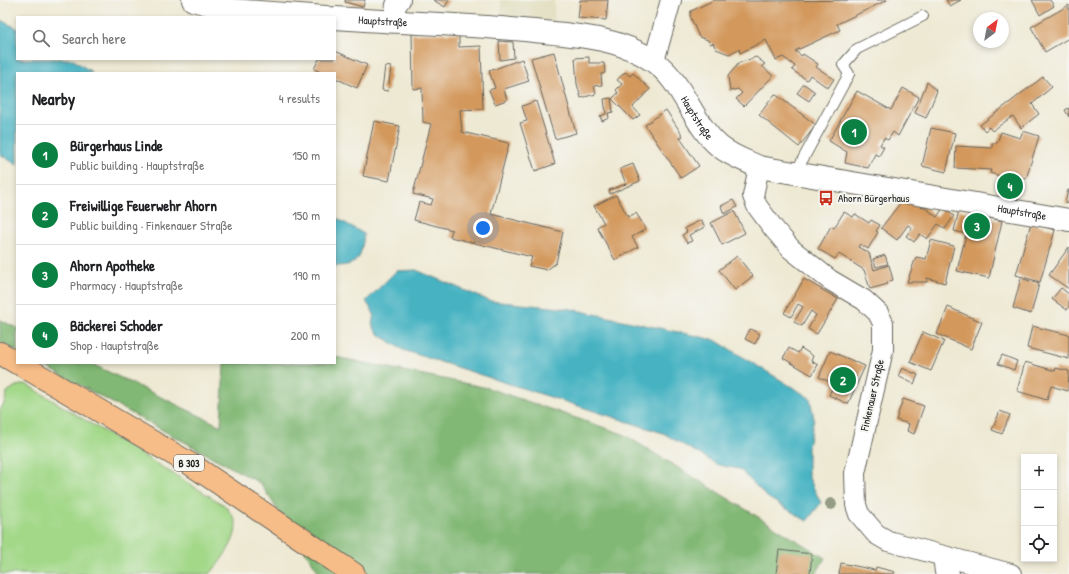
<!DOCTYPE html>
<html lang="en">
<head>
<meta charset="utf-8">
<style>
  body { margin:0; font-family:"Patrick Hand",sans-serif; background:#f2f2f2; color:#202124 }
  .controls { position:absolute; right:12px; bottom:12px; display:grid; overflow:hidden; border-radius:0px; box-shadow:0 2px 6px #0003 }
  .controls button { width:36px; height:36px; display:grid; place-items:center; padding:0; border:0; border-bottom:1px solid #e0e0e0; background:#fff; color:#202124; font:20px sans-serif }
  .compass { position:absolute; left:973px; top:12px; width:36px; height:36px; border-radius:50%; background:#fff; box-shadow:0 2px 6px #0003; rotate:32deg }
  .you { position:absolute; left:483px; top:228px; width:14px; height:14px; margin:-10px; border:3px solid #fff; border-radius:50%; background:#1a73e8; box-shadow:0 0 0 6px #1a73e833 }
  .badge { display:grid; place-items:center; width:26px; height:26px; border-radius:50%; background:#0b8043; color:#fff; font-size:13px; font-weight:700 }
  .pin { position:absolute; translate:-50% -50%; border:2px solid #fff; box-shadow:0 1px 4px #0006 }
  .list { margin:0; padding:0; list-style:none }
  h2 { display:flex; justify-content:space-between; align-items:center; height:52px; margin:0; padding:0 16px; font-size:17px }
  h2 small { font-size:13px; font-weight:400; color:#757577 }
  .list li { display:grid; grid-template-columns:26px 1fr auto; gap:12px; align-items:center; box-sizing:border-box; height:60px; padding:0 16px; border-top:1px solid #e0e0e0 }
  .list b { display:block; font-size:15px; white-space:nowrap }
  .list p { margin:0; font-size:13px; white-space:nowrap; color:#757577 }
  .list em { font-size:13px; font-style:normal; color:#757577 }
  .icon { flex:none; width:22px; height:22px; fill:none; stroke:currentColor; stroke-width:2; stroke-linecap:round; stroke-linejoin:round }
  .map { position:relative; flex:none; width:1069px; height:574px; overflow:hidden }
  .search { position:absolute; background:#fff; box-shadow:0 2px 6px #0003; left:16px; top:16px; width:320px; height:44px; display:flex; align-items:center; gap:10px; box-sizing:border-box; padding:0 14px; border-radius:0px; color:#757577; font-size:15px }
  .panel { position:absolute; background:#fff; box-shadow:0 2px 6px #0003; left:16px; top:72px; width:320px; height:292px; border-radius:0px }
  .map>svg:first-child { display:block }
  .built { fill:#e0dcbb }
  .green { fill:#a2d888; stroke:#5f7a52 }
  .forest { fill:#81b874; stroke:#4e6a48 }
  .water { fill:#46b3c2; stroke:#31686f }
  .building { fill:#d3985c }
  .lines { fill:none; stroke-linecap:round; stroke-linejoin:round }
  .service-casing { stroke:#66645c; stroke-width:12 }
  .minor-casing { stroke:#66645c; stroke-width:22 }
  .tertiary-casing { stroke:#66645c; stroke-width:24 }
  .primary-casing { stroke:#66645c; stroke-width:24 }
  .service { stroke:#fff; stroke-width:10 }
  .minor { stroke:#fff; stroke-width:20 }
  .tertiary { stroke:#fff; stroke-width:22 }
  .primary { stroke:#f7bd88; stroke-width:22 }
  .tree { fill:#949d83 }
  .labels { text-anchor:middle; stroke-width:4; stroke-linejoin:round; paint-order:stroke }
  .shield { fill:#f6f6f2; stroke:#5d5d5c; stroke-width:1 }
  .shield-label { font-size:10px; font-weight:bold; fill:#1c1c1c }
  .street-label { font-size:11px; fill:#1c1c1c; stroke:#f6f6f2 }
  .poi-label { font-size:11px; fill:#1c1c1c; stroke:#f6f6f2; text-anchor:start }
</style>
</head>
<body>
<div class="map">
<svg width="1069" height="574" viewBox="0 0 1069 574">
  <rect width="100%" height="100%" fill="#f6f6f2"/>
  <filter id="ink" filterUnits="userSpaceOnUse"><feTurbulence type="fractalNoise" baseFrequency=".025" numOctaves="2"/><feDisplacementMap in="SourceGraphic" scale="8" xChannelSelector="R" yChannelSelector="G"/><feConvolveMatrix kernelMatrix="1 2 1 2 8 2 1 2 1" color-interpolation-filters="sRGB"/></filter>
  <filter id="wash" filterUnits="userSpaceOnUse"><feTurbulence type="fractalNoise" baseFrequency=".012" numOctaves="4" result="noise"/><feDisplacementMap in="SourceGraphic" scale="16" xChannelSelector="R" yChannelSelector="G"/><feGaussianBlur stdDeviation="0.9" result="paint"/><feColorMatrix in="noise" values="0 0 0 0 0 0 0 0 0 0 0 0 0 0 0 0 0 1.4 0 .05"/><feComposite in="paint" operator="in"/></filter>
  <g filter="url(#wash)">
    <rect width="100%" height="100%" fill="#eee9d3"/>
    <path class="built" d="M501,0h53l1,23 -53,-6z"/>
    <path class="green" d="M26,384l198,121c5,6 12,13 12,21 0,16 -16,36 -26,48h-210v-164l5,-8 2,-10 9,-6z"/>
    <path class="forest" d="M0,320l17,8v23l-17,-9z
      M335,357l153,31 135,46 202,124 -9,16h-496l-60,-91 -221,-120h51l131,63 3,-63h111z"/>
    <path class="water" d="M0,20l17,8v31h55l21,14h-76v92l-17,-11z
      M335,217l29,17c-3,22 -4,32 -29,32z
      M416,270l74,31 81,8 144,31 95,58 4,21 -6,27v30l13,27 -14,18 -40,-24 -28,-28 -21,-4 -55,-32 -260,-83 -26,-17 -5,-9 2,-10 -8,-13 30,-30z"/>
    <g id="blocks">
      <path class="building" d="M345,0h20l-2,7 -18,-5z
        M433,0h16l-4,7z
        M580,0h28l-2,20 -28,-2z
        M714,0l36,1 137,-1 -50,24 3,6 -45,21 7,5 1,-2 15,10 -2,3 18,12 -6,9 -18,-13 -3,5 -15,-10 3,-4 -12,-9 -7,3 -10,-20 -26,13 -1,-4 -10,5 -13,-5 -3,-6 -3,1 -2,-4 -9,-3 -9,-21 1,-5z
        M946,0h15l-11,6z
        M1032,0h18l4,6 -14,9z
        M1069,5v33l-24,14 -14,-25z
        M459,33v14l22,-1 2,63 -23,1 2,22 47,11 -18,71 72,18 -7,31 -9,7 -18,-4 3,-9 -82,-20 2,-7 -38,-10 5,-18 12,3 2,-6 -20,-5 18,-70 -8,-2 -1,-34 -9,1 -1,-55z
        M499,41l14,1 1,16 -14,2z
        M335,51l32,14 -10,23 -22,-10v-5h-12l-9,-4 5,-10h16z
        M554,52l22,81 -21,6 -24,-81z
        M589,57v6h15l1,10 -4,1 1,11 -8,1 2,8 -15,4 -4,-14 -2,-26z
        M756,57l9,7 -3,2 11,10 -29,30 -8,-7 6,-6 -4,-4 -8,2 -2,-15 11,-13z
        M522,59l7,22 -25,8 3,11 -12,4 -6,-14 6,-2 -6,-17z
        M385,66l6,1 -3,24 -6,-1z
        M625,72l5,4 3,-3 17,16 -17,18 7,8 -7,5 -21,-21 6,-6 -2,-3 6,-6 -5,-4z
        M1043,77l9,10 -20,17 7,10 -18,14 -8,-12 -21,15 -3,-4 -4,4 -5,-6z
        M927,82l10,9 -11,27 -11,-5z
        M804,84l11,8 -6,9 -12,-8z
        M903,88l16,9 -21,39 -5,-4 -5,8 -4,-2 -4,7 4,2 -5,9 -4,-2 -7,14 -23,-5 2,-11 -18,-11 28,-50 34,19z
        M775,94l41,31 -17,22 -40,-32z
        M611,98l2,14 -5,1 1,5 -7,3 -2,-5 6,-2 -2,-15z
        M536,101l19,63 -20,7 -15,-48 7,-2 -5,-15z
        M1069,108v9l-4,-7z
        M666,110l17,26 -3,2 19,28 -18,12 -36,-53z
        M374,121l26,5 -11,55 -26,-5z
        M931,128l24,5 -9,39 -24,-6z
        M1023,131l16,5 -13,43 -11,-3 -2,4 -23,-7 1,-3 -36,-2 1,-22 36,2v-5h5l4,-11 19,6z
        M633,164l7,17 -30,13 -1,-4 17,-6 -6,-15z
        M1068,190h1v14l-4,-1z
        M616,195l12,22 8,-4 10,16 -14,8 6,10 -23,13 -18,-33 7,-4 -10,-17z
        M905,197l17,10 1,-1 14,11 6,-9 11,8 -9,13 -7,-5 -11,15 -7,-5 -6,8 -8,-6 6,-8 -4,-3 -11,15 -16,-12z
        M733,200l4,7 -13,7 -3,-8z
        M959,210l43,11 -13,57 -32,-7 9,-37 -12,-3z
        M734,211l11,22 -23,12 -11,-22z
        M844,212l9,5 2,-3 14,9 2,-3 9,5 -4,6 2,1 -10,17 -8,-5 -2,3 11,6 5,17 15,-5 4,15 -6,2 1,2 -18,5 -6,-19 -25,-16 -4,5 -17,-10 13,-23 3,2z
        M701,220l4,7 -16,8 3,6 -5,2 -5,-8 5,-3 -2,-4z
        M1031,223l24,7 -15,52 -24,-7z
        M931,240l23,6 -9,37 -18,-5v4h-20l9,-25 10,2z
        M1069,247v42l-20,-14z
        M885,255l3,9 -12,3 -3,-8z
        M737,256l16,20 -18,14 -16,-20z
        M1021,278l18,6 -8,30 -18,-6z
        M804,279l34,20 -21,35 -9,-5 8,-14 -5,-4 -9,15 -8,-4 9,-15 -5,-3 -7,13 -7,-4z
        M1061,288l8,6v13l-2,3 -15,-11z
        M948,307l34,15 -11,27 -34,-15z
        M1032,326l37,9v24l-42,-11z
        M750,329l10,5 -5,10 -10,-5z
        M923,332l21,9 -13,30 -21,-9z
        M789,348l9,5 3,-5 12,8 -2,5 7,4 -6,10 -29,-17z
        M830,351l35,15 -17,38 -19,-9 5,-11 -15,-7z
        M1002,355l15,6 -3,9 -16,-6z
        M1025,362l30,9 1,-3 13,3 -1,20 -17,-5 -4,14 -30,-9z
        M902,368l16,7 -4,9 -16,-8z
        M903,399l21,7 -10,28 -7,-3 2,-7 -13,-4z
        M1000,411l10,4 -8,19 -10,-4z
        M779,550l33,4 -2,20h-34z
        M841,563l34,7 1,-3 19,5 -1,2h-55z"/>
    </g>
  </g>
  <g filter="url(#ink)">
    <use href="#blocks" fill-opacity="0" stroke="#66645c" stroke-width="1"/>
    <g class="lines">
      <defs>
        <path id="service" d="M796,172l53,-98 -6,-9 14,-16 66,-33"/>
        <path id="minor" d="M393,22l3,-17 4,-5
          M654,61l17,-61
          M759,167l-6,29 4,10 17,23 17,20 39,31 34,20 14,13 5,10v27l-28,123 1,32 3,9 17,20 12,7 123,33
          M943,556l2,16 4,2"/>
        <g id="tertiary">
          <path d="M193,0l38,10 95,7"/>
          <path id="s1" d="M335,18c66,5 133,6 199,13 39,4 85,6 119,30 31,21 38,61 66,85 12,10 27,15 40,21l310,53"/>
        </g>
        <path id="primary" d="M0,353l17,10
          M18,363l174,102 162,109"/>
      </defs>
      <use href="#service" class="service-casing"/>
      <use href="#minor" class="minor-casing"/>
      <use href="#tertiary" class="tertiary-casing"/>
      <use href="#primary" class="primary-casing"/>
      <use href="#service" class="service"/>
      <use href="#minor" class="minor"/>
      <use href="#tertiary" class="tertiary"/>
      <use href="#primary" class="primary"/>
    </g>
    <circle class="tree" cx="831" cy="504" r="6"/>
  </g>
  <defs>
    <symbol id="bus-bare" viewBox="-9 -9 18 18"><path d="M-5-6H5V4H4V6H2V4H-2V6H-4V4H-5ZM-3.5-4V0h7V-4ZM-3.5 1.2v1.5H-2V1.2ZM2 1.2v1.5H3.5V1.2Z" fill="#c8321e" stroke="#f6f6f2" stroke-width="2.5" paint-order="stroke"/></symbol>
  </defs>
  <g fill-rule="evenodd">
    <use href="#bus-bare" x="815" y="187" width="22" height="22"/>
  </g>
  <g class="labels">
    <rect class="shield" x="174" y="455" width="30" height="16" rx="3"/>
    <g class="shield-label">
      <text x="189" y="467">B 303</text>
    </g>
    <g class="street-label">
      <text dy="4" stroke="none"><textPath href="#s1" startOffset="48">Hauptstraße</textPath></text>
      <text dy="4" stroke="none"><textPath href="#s1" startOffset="396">Hauptstraße</textPath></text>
      <text dy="4" stroke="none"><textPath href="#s1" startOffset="744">Hauptstraße</textPath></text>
      <text transform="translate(872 395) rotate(-77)" y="4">Finkenauer Straße</text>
    </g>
    <g class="poi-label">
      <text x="838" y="202">Ahorn Bürgerhaus</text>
    </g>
  </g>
</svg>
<div class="controls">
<button>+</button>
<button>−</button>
<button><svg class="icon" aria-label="locate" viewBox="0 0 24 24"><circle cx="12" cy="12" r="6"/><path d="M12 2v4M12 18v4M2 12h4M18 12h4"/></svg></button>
</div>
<svg class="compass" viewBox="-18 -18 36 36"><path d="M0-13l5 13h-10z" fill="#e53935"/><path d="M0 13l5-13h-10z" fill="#757577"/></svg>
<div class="you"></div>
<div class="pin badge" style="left:854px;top:132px">1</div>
<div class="pin badge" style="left:843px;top:380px">2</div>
<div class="pin badge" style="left:977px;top:226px">3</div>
<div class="pin badge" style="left:1010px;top:186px">4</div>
<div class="search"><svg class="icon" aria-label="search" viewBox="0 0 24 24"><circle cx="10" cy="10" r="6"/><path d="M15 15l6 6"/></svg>Search here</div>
<section class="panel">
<h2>Nearby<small>4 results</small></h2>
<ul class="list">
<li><span class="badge">1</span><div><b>Bürgerhaus Linde</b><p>Public building · Hauptstraße</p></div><em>150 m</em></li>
<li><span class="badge">2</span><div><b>Freiwillige Feuerwehr Ahorn</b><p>Public building · Finkenauer Straße</p></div><em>150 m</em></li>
<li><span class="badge">3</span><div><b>Ahorn Apotheke</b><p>Pharmacy · Hauptstraße</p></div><em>190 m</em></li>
<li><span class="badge">4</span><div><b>Bäckerei Schoder</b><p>Shop · Hauptstraße</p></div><em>200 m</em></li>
</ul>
</section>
</div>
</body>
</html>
